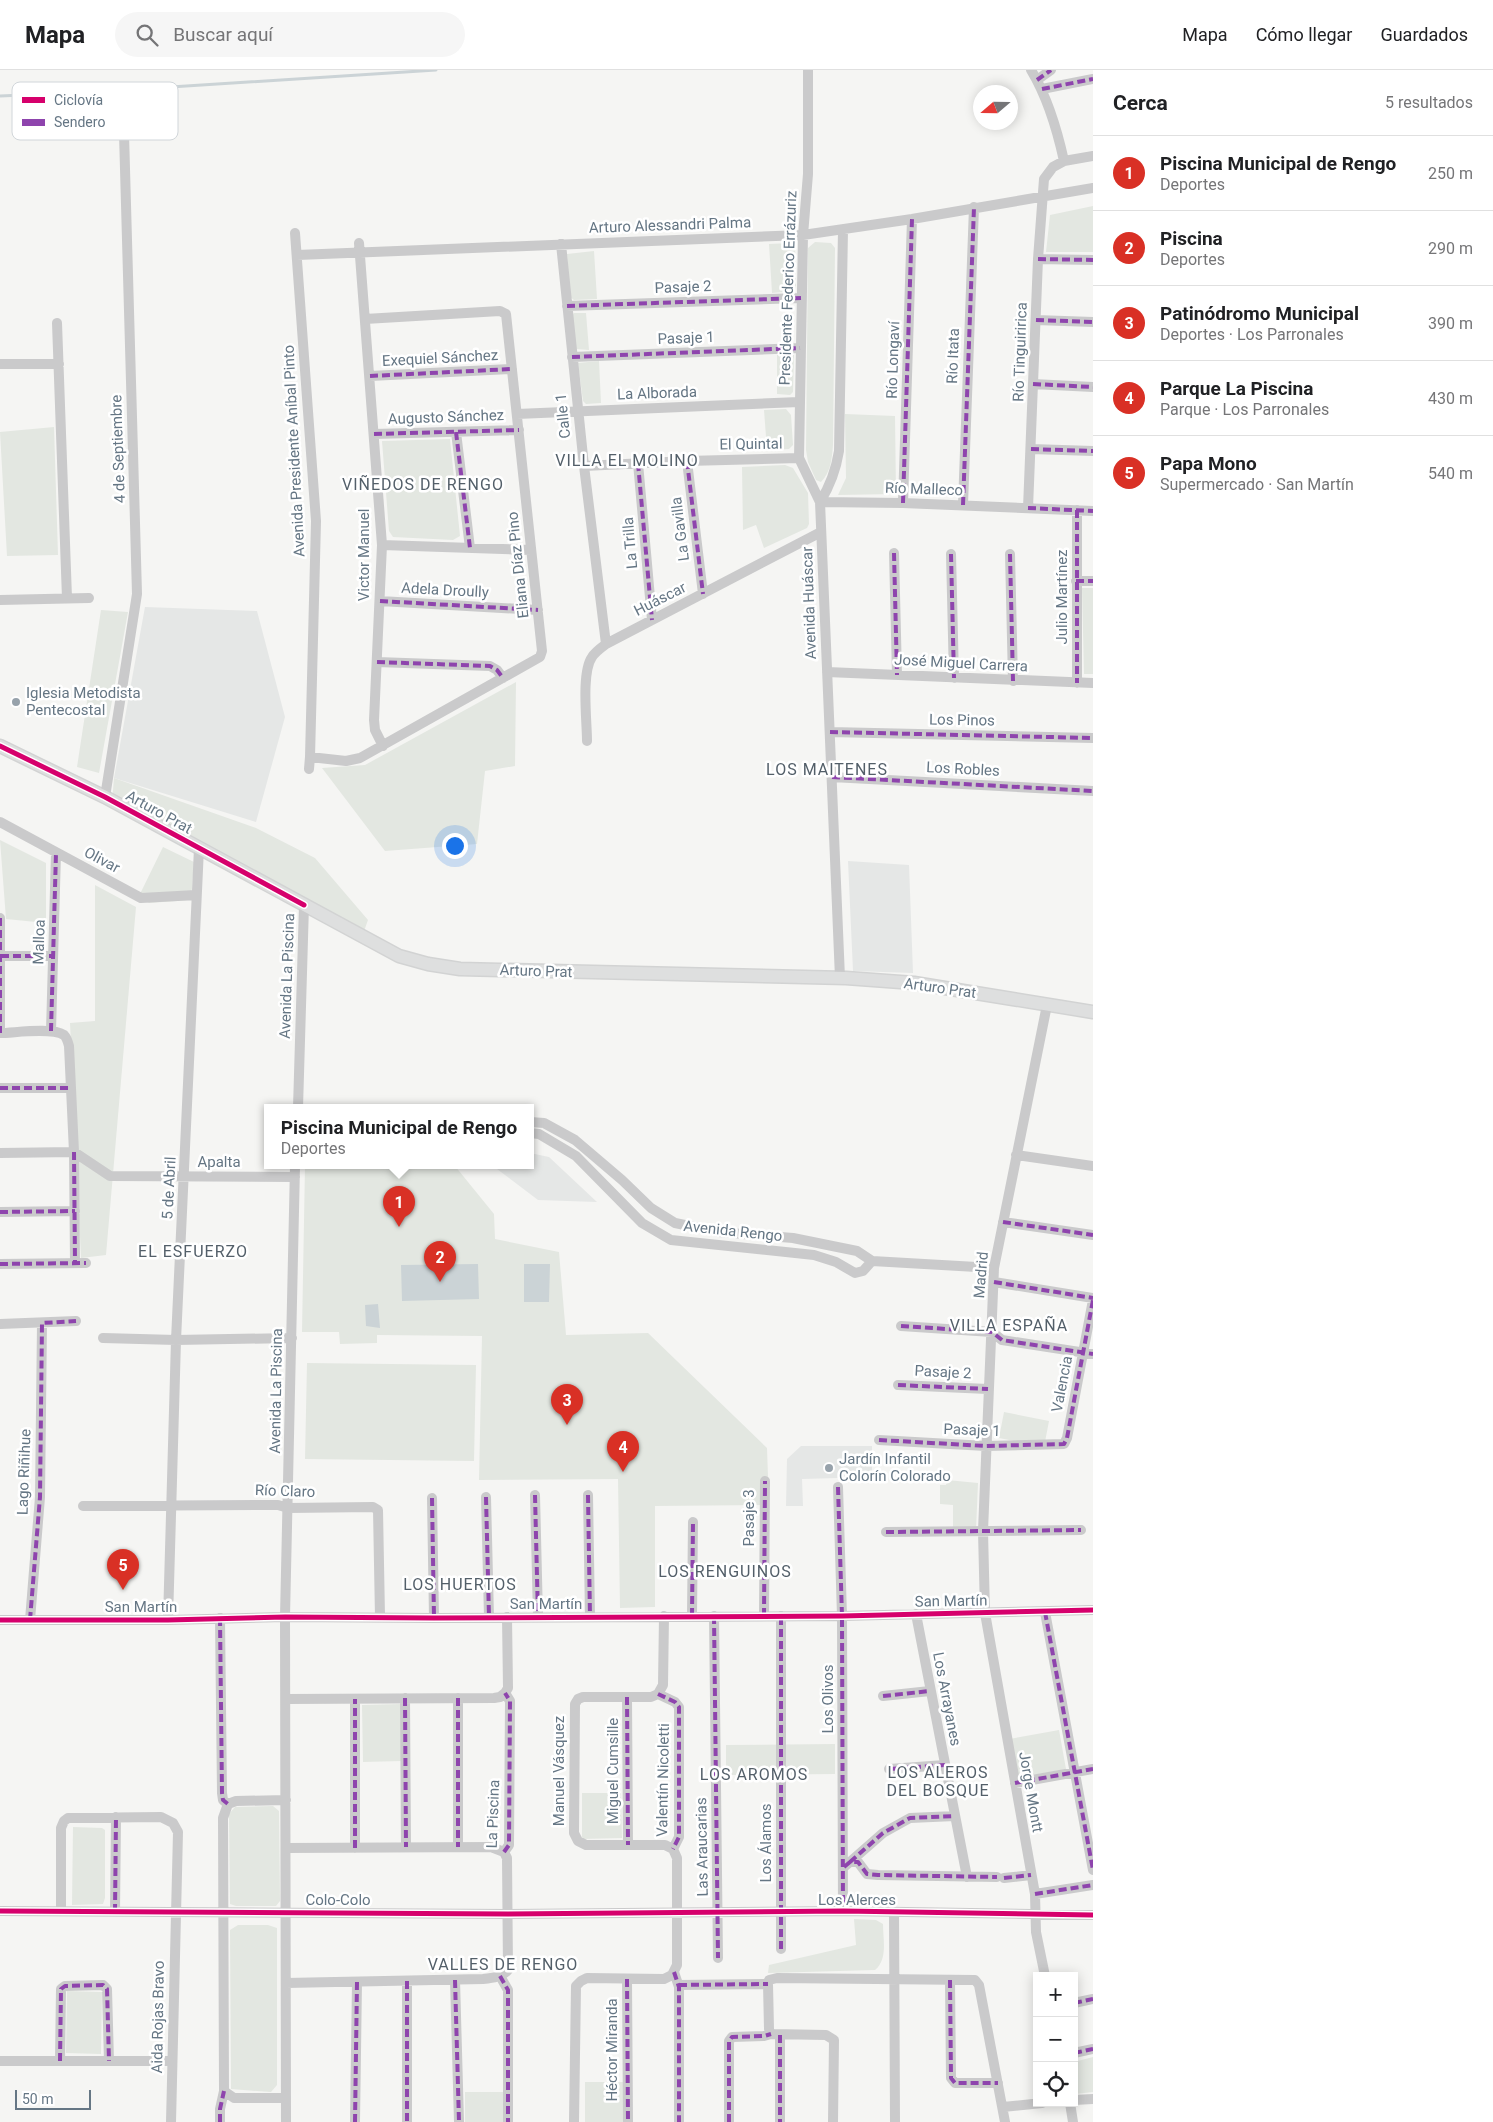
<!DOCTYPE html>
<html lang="es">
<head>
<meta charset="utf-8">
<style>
  body { margin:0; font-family:Roboto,sans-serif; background:#f6f6f6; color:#202124 }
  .controls { position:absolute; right:15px; bottom:15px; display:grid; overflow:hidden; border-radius:0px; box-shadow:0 2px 12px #0003 }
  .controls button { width:45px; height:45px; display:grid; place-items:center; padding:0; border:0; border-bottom:1px solid #e0e0e0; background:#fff; color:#202124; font:25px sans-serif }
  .compass { position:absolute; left:973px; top:15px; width:45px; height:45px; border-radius:50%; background:#fff; box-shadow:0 2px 12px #0003; rotate:250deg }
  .scale { position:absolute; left:15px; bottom:12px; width:76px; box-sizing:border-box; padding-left:5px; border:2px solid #657684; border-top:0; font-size:14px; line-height:18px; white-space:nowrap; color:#657684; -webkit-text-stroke:4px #fff; paint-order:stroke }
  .you { position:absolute; left:454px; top:775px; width:18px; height:18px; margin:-12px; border:4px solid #fff; border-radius:50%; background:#1a73e8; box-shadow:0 0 0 8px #1a73e833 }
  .badge { display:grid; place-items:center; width:32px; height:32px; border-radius:50%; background:#d93025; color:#fff; font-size:16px; font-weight:700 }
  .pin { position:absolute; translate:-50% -41px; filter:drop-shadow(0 1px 2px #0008) }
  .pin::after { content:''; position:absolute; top:26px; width:18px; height:15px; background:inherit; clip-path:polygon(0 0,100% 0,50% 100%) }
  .popup { position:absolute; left:264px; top:1034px; width:270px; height:65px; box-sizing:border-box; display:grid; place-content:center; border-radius:0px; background:#fff; filter:drop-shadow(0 1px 4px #0005); font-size:16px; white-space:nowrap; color:#757577 }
  .popup b { font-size:19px; color:#202124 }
  .popup::after { content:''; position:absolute; left:50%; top:100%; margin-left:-10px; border:10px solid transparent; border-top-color:#fff }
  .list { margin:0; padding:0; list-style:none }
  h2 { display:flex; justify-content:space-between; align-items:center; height:65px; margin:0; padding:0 20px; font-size:21px }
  h2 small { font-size:16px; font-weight:400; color:#757577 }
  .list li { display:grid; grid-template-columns:32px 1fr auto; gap:15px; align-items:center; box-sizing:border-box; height:75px; padding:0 20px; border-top:1px solid #e0e0e0 }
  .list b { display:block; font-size:19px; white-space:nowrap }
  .list p { margin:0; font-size:16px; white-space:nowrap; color:#757577 }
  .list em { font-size:16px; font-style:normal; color:#757577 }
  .icon { flex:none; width:28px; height:28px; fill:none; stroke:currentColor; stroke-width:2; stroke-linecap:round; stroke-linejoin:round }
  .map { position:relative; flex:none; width:1093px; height:2052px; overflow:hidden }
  header { display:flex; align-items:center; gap:30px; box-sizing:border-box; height:70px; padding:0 25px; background:#fff; border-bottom:1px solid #e0e0e0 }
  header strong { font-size:24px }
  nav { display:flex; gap:28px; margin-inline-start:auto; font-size:18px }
  .search { width:350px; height:45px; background:#f6f6f6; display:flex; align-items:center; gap:12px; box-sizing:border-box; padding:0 18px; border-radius:28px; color:#757577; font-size:19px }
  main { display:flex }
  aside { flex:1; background:#fff }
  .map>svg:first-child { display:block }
  .built { fill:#e5e7e6 }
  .green { fill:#e3e7e1 }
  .water { fill:#cbd3d6 }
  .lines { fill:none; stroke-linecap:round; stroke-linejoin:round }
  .stream { stroke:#cbd3d6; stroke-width:3 }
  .major-casing { stroke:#d2d3d3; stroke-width:15 }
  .minor { stroke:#cacacb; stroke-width:10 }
  .major { stroke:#dedfdf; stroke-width:12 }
  .quiet { stroke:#8e44ad; stroke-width:4; stroke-dasharray:8 4; stroke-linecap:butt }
  .cycleway-casing { stroke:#fff; stroke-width:8 }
  .cycleway { stroke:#d6006c; stroke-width:5 }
  .poi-dot { fill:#97a2ab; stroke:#fff; stroke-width:2 }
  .labels { text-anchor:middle; stroke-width:5; stroke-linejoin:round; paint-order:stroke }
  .street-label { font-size:15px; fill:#657684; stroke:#fff }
  .poi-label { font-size:15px; fill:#657684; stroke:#fff; text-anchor:start }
  .neighbourhood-label { font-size:16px; letter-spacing:1px; fill:#535f69; stroke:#fff }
  .key { fill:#fff; stroke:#d1d6da; stroke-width:1 }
  .key-label { font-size:14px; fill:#657684 }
</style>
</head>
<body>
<header>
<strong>Mapa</strong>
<div class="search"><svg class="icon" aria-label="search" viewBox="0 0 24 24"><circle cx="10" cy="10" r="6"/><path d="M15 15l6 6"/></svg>Buscar aquí</div>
<nav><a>Mapa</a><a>Cómo llegar</a><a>Guardados</a></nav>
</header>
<main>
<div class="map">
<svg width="1093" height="2052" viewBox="0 0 1093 2052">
  <rect width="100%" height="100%" fill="#f5f5f3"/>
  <path class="built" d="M145,537l112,4 28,106 -29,105 -142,-44z
    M848,791l61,4 4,108 -60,-2z
    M530,1083l19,4 48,45 -59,-2 -45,-34h37z
    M801,1376h71v31l-70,2 1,27h-17l1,-47z"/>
  <path class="green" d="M1093,136v46h-47l4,-37z
    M815,172l16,1 4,5 -2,197c-1,13 -2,27 -12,37l-5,-2 -8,-18 -2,-12 2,-202z
    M791,173l4,3 1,41 -3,4 -21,2 -3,-49z
    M594,181l3,48 -23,1 -4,-3 -3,-43z
    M574,243h12l3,37 -13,-1 -4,-34z
    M777,285h17l-1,37 -3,3 -13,-1z
    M599,291l2,42 -15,1 -3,-3 -5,-38z
    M786,339l5,6 2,30 -4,4 -22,1 -3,-40z
    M845,344l50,2 1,78 -58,1 8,-17z
    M54,357l4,128 -51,1 -7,-124z
    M450,369l10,97 -7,4 -60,-3 -4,-6 -7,-90z
    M785,395l8,3 15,25 1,31 -2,4 -43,20 -8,-23 -13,5 -1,-63z
    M1082,518h11v86h-9z
    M101,540l27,2 -29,161 -22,-6z
    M516,612l-1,84 -30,5 -8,73 -92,7 -63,-83 43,-3z
    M114,708l142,50 59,30 53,62 -5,14 -251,-131z
    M0,770l46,23v60l-40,-4z
    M163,777l31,15 -3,38 -42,3 -10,-7z
    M95,815l41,22 -30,348 -25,3 -11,-235 25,-2z
    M305,1096h150l39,48 1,25 64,13 7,83 82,-2 119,115 2,57 -114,1v101l-35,1 -2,-129 -139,1 3,-144 -105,-1v8l-37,1 -1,-12h-37z
    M307,1293l169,2 -2,96 -169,-2z
    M1004,1342l45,9 -5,26 -45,-9z
    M947,1410l31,3 -2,47 -23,1v-26l-13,-1v-19h6z
    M401,1634l1,57 -39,1 -1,-57z
    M1059,1660l7,39 -50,9 -7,-39z
    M835,1674v30l-109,1v-30z
    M582,1723h39l1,45 -40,1z
    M273,1736l6,5 1,90 -4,5h-40l-6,-2 -1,-90 6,-7z
    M73,1757l29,1 3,2v68l-2,6 -31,1z
    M854,1849l22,1 7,4c0,16 5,35 -8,46l-107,3 1,-8 87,-20z
    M238,1855h30l9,3v157l-6,7 -40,-3 -1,-159z
    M67,1921l35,1 -1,62 -35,-1z
    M1093,1987v35l-18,2 -1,-32z
    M585,2012h39v40h-39z
    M465,2022h39l1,30h-40z"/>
  <path class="water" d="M478,1194l1,35 -77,2 -1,-36z
    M524,1194h26l-1,38h-25z
    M378,1234l2,24 -14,-2 -1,-21z"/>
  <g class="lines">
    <path class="stream" d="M0,26l93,-4 343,-22"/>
    <defs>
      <path id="major" d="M0,676l105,51 294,159 29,8 32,5 386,9 68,5 179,29"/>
    </defs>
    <use href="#major" class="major-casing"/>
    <path class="minor" d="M808,0v104l-5,61 -4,223 21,44
      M1031,0c17,28 26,59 33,91
      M1037,10l14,-10
      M1042,19l51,-10
      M295,163l21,288 -6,236
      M359,173l23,302 -8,175 1,10 8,16
      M561,174l23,222 22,178
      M297,185l506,-20 109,-16 181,-31
      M1038,189l55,1
      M567,236l234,-8
      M1036,250l57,2
      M57,253l10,275
      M572,287l228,-9
      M0,294h59
      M370,306l142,-7
      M1033,314l60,3
      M517,344l282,-12
      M456,362l14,116
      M374,364l145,-4
      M1031,379l62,2
      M687,391l16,133
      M638,393l14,157
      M584,396l103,-5 112,-3
      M820,432l83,1 190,8
      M903,433l9,-284
      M963,435l11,-298
      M1028,438l10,-249 6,-80 9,-12 11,-6 29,-5
      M1077,440v173
      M382,475l149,5
      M894,483l3,122
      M951,484l3,124
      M1010,484l3,127
      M1076,511h17
      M0,530l89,-2
      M380,531l158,9
      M377,592l113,4 7,4 6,8
      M827,602l266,11
      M830,662l263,6
      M587,671c0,-20 -6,-68 5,-84 3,-5 10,-10 14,-13l215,-112
      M309,699l1,-12 36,4 14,-3 180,-101 2,-6 -36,-337 -6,-3 -135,8
      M832,707l261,14
      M105,727l32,-203 -14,-496
      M0,752l141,76 55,-3
      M0,848v115
      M1,886h52
      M840,908l-20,-476c10,-16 16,-32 19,-51l4,-221
      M51,961l5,-178
      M0,963c14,0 52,-6 64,2 3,3 4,7 5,11l5,106 1,111
      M0,1018h71
      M298,1038l6,-203
      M530,1052l14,1 31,17 47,40 29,28 24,15 44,9 74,6 64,13 15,10 122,7
      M530,1063l9,1 37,22 66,67 29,17 143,15 22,7 19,11 8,-2 9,-10
      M0,1083l74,-1 36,24 185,1
      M1016,1085l77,11
      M0,1142l75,-1
      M1003,1152l90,13
      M0,1194l86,-1
      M994,1212l99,16
      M0,1254l76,-3
      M901,1256l91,6 10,8 91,14
      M103,1268l73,2 116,-2
      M898,1315l90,4
      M879,1370l107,6 78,-2 3,-6 26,-138
      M838,1417l4,129 1,295
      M535,1425l3,122
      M588,1425l2,122
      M486,1427l3,120
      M432,1428l2,120
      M83,1436l195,-1 10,3 85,-1 5,3 2,107
      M886,1462l195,-2
      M1045,1542l48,258
      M916,1544l51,263
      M692,1546l1,-94
      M714,1546l4,342
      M764,1546l1,-135
      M220,1548l2,175 1,7 5,4
      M0,1550h168l117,-3 149,1 408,-2 251,-6
      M30,1550l10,-123 2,-174
      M168,1550l8,-280 23,-492
      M658,1624l17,8 4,5v130l-6,12
      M883,1626l47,-5
      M627,1627l1,148
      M405,1628l1,149
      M458,1628v149
      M286,1629l208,-1 6,-1 5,-4
      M889,1699l56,-4
      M1015,1713l78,-14
      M228,1734l8,-3 50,-1
      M286,1778l205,-1 13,5
      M355,1778v-149
      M504,1782l5,-7 1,-144 -5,-8 3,-5 -1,-71
      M850,1792l33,-29 27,-15 45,-2
      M844,1797l6,-5h8l9,12 11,1 119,2
      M1004,1808l27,-3
      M1035,1824l58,-9
      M0,1841l508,3 335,-3 250,4
      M61,1841v-83l3,-7 4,-3 93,-1 12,6 5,9 -7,290
      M115,1842l1,-95
      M894,1842l1,210
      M781,1879v-333
      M674,1902l5,15v135
      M500,1906l8,14v132
      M1045,1906l-9,-44 -1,-38 -50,-281 -2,-82 11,-263 53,-263
      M627,1909l1,143
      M455,1910l4,142
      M950,1910l1,98 4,5h43
      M407,1911v141
      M286,1913l197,-4c10,-1 19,-2 25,-9l-1,-112 -3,-6
      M679,1915l89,-1
      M1074,1933l19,-4
      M771,1964l-2,-5 -1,-45 1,-4 8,-2 198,2 4,5 26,137
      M780,1965v87
      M1074,1983l19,-4
      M0,1991h172
      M60,1991l1,-72 4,-3 38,-1 4,4 2,72
      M224,2021l10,7h52
      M1074,2030l19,-1
      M1070,2033l3,19
      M1003,2037l39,-4
      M220,2052v-13l4,-18 -1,-273 5,-14
      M286,2052l-1,-505 10,-451
      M355,2052l2,-140
      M574,2052l2,-136 5,-5 6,-3 77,1 8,-4 5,-10v-107l-4,-9 -8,-4h-79l-8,-4 -4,-8 1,-129 3,-5 5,-2h68l7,-3 5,-9 1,-69
      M729,2052v-81l3,-4 32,-1 7,-2 55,1 8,5 -1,82"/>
    <use href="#major" class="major"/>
    <path class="quiet" d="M1037,10l14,-10
      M1042,19l51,-10
      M1038,189l55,1
      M567,236l234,-8
      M1036,250l57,2
      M572,287l228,-9
      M370,306l142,-7
      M1033,314l60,3
      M456,362l14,116
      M374,364l145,-4
      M1031,379l62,2
      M687,391l16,133
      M638,393l14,157
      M903,433l9,-284
      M963,435l11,-298
      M1028,438l65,3
      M1077,440v173
      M894,483l3,122
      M951,484l3,124
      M1010,484l3,127
      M1076,511h17
      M380,531l158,9
      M377,592l113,4 7,4 6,8
      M830,662l263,6
      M832,707l261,14
      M0,848v115
      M1,886h52
      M51,961l5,-178
      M0,1018h71
      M74,1082l1,111
      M0,1142l75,-1
      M1003,1152l90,13
      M0,1194l86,-1
      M994,1212l99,16
      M901,1256l91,6 10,8 91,14
      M898,1315l90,4
      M879,1370l107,6 78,-2 3,-6 26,-138
      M838,1417l4,129 1,295
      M535,1425l3,122
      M588,1425l2,122
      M486,1427l3,120
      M432,1428l2,120
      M886,1462l195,-2
      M1045,1542l48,258
      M692,1546l1,-94
      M714,1546l4,342
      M764,1546l1,-135
      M220,1548l2,175 1,7 5,4
      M30,1550l10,-123 2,-174 34,-2
      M658,1624l17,8 4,5v130l-6,12
      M883,1626l47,-5
      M627,1627l1,148
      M405,1628l1,149
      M458,1628v149
      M889,1699l56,-4
      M1015,1713l78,-14
      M355,1778v-149
      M504,1782l5,-7 1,-144 -5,-8
      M850,1792l33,-29 27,-15 45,-2
      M844,1797l6,-5h8l9,12 11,1 119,2
      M1004,1808l27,-3
      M1035,1824l58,-9
      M115,1842l1,-95
      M781,1879v-333
      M674,1902l5,15v135
      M500,1906l8,14v132
      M627,1909l1,143
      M455,1910l4,142
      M950,1910l1,98 4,5h43
      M407,1911v141
      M679,1915l89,-1
      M1074,1933l19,-4
      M780,1965v87
      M1074,1983l19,-4
      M60,1991l1,-72 4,-3 38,-1 4,4 2,72
      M220,2052v-13l4,-18
      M355,2052l2,-140
      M729,2052v-81l3,-4 32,-1 7,-2"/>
    <defs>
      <path id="cycleway" d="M0,676l105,51 199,108
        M0,1550h168l117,-3 149,1 408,-2 251,-6
        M0,1841l508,3 335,-3 250,4"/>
    </defs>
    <use href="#cycleway" class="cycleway-casing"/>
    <use href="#cycleway" class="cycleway"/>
  </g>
  <g class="poi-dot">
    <circle cx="16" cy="632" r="5"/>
    <circle cx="829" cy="1398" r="5"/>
  </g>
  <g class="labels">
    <g class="street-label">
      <text transform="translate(670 155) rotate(-2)" y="5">Arturo Alessandri Palma</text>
      <text transform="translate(683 217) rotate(-2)" y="5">Pasaje 2</text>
      <text transform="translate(788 218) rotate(-88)" y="5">Presidente Federico Errázuriz</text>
      <text transform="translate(686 268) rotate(-2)" y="5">Pasaje 1</text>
      <text transform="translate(1020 282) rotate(-88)" y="5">Río Tinguiririca</text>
      <text transform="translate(953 286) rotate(-88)" y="5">Río Itata</text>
      <text transform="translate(440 288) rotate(-3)" y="5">Exequiel Sánchez</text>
      <text transform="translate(893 290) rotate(-88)" y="5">Río Longaví</text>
      <text transform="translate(657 323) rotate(-2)" y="5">La Alborada</text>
      <text transform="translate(563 346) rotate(-96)" y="5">Calle 1</text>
      <text transform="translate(446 347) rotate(-2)" y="5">Augusto Sánchez</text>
      <text transform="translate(751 374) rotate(-1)" y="5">El Quintal</text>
      <text transform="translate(118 379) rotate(-92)" y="5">4 de Septiembre</text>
      <text transform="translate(294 381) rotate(-93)" y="5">Avenida Presidente Aníbal Pinto</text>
      <text transform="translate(924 419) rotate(2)" y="5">Río Malleco</text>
      <text transform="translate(680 459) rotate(-97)" y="5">La Gavilla</text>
      <text transform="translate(630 473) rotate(-95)" y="5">La Trilla</text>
      <text transform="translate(364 485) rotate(-90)" y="5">Victor Manuel</text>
      <text transform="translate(518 495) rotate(-96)" y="5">Eliana Díaz Pino</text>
      <text transform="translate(445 520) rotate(3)" y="5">Adela Droully</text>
      <text transform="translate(1062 527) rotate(-90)" y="5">Julio Martínez</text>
      <text transform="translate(660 529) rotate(-27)" y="5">Huáscar</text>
      <text transform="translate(809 533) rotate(-92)" y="5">Avenida Huáscar</text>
      <text transform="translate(961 593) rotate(3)" y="5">José Miguel Carrera</text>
      <text transform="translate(962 650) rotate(1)" y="5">Los Pinos</text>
      <text transform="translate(963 699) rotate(3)" y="5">Los Robles</text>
      <text transform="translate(159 742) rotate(29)" y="5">Arturo Prat</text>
      <text transform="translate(102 790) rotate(28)" y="5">Olivar</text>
      <text transform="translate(39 872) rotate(-88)" y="5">Malloa</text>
      <text transform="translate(536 901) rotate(2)" y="5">Arturo Prat</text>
      <text transform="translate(287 906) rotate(-88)" y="5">Avenida La Piscina</text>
      <text transform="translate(940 918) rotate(8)" y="5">Arturo Prat</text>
      <text x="219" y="1097">Apalta</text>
      <text transform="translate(169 1118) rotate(-87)" y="5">5 de Abril</text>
      <text transform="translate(733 1161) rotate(6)" y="5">Avenida Rengo</text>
      <text transform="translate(981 1205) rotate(-85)" y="5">Madrid</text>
      <text transform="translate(943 1302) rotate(3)" y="5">Pasaje 2</text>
      <text transform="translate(1062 1314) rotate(-79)" y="5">Valencia</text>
      <text transform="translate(276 1321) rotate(-89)" y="5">Avenida La Piscina</text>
      <text transform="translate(972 1360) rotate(2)" y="5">Pasaje 1</text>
      <text transform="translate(24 1402) rotate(-88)" y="5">Lago Riñihue</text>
      <text transform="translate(285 1421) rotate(2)" y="5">Río Claro</text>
      <text transform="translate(749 1448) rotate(-90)" y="5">Pasaje 3</text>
      <text transform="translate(951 1531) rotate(-1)" y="5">San Martín</text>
      <text x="546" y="1539">San Martín</text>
      <text x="141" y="1542">San Martín</text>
      <text transform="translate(828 1629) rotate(-90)" y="5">Los Olivos</text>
      <text transform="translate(947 1629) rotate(79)" y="5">Los Arrayanes</text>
      <text transform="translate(559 1701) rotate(-90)" y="5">Manuel Vásquez</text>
      <text transform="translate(613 1701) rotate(-90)" y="5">Miguel Cumsille</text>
      <text transform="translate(663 1710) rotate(-89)" y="5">Valentín Nicoletti</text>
      <text transform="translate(1031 1722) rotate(80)" y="5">Jorge Montt</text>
      <text transform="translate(493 1744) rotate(-88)" y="5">La Piscina</text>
      <text transform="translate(766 1773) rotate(-90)" y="5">Los Álamos</text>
      <text transform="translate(702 1777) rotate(-91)" y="5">Las Araucarias</text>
      <text x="338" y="1835">Colo-Colo</text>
      <text x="857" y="1835">Los Alerces</text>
      <text transform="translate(158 1947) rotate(-89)" y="5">Aida Rojas Bravo</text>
      <text transform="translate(612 1980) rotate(-90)" y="5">Héctor Miranda</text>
    </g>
    <g class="poi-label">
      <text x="26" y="628">Iglesia Metodista<tspan x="26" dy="17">Pentecostal</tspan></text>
      <text x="839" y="1394">Jardín Infantil<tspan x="839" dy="17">Colorín Colorado</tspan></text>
    </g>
    <g class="neighbourhood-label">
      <text x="627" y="396">VILLA EL MOLINO</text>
      <text x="423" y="420">VIÑEDOS DE RENGO</text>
      <text x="827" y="705">LOS MAITENES</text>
      <text x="193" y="1187">EL ESFUERZO</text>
      <text x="1009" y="1261">VILLA ESPAÑA</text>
      <text x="725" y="1507">LOS RENGUINOS</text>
      <text x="460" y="1520">LOS HUERTOS</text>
      <text x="938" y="1708">LOS ALEROS<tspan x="938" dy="18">DEL BOSQUE</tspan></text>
      <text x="754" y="1710">LOS AROMOS</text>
      <text x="503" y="1900">VALLES DE RENGO</text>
    </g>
  </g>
  <rect x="12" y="12" width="166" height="58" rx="8" class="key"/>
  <rect x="22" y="27" width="23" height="6" fill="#d6006c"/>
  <rect x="22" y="49" width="23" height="7" fill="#8e44ad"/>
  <g class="key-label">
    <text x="54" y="35">Ciclovía</text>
    <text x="54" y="57">Sendero</text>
  </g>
</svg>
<div class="controls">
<button>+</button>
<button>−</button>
<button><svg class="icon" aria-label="locate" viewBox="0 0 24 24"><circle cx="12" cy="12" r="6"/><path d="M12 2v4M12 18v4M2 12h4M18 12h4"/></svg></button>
</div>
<svg class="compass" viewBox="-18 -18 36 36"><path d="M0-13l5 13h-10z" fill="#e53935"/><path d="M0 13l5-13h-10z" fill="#757577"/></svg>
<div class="scale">50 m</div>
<div class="you"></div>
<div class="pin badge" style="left:399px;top:1157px">1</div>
<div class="popup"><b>Piscina Municipal de Rengo</b>Deportes</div>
<div class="pin badge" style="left:440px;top:1212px">2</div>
<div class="pin badge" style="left:567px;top:1355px">3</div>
<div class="pin badge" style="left:623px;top:1402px">4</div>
<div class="pin badge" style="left:123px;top:1520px">5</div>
</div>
<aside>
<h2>Cerca<small>5 resultados</small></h2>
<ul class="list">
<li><span class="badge">1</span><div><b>Piscina Municipal de Rengo</b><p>Deportes</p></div><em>250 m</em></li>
<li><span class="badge">2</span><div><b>Piscina</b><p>Deportes</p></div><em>290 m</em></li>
<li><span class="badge">3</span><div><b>Patinódromo Municipal</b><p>Deportes · Los Parronales</p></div><em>390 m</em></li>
<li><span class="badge">4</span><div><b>Parque La Piscina</b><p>Parque · Los Parronales</p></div><em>430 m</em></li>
<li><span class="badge">5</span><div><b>Papa Mono</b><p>Supermercado · San Martín</p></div><em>540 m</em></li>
</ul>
</aside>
</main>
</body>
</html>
